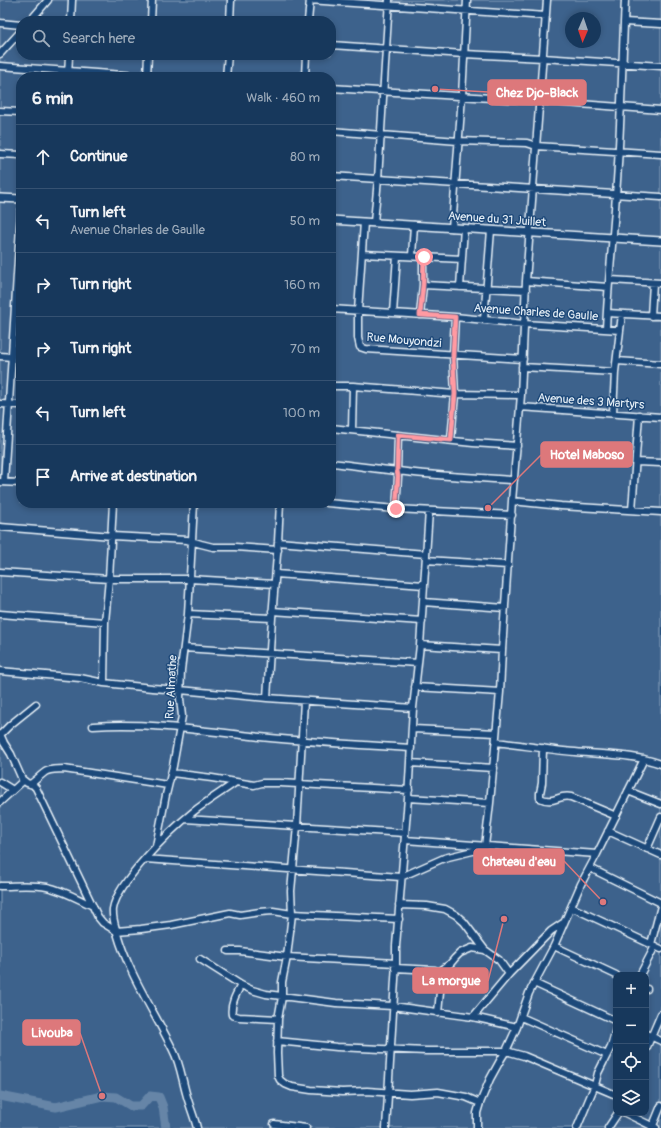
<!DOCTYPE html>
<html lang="en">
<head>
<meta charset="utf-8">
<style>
  body { margin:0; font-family:Pangolin,sans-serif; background:#203f62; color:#f1f3f6 }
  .controls { position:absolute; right:12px; bottom:12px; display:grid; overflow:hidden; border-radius:8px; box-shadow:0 2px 6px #0003 }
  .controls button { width:36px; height:36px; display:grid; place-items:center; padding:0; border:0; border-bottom:1px solid #365272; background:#17385c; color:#f1f3f6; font:20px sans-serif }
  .compass { position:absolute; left:565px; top:12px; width:36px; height:36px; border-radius:50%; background:#17385c; box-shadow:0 2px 6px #0003; rotate:182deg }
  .stop { position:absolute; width:12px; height:12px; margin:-9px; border:3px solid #ff9aa2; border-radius:50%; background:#fff }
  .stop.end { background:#ff9aa2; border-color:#fff; box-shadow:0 1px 4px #0008 }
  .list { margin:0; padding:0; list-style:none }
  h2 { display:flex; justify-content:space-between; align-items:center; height:52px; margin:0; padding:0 16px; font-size:17px }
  h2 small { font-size:13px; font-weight:400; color:#9eacbb }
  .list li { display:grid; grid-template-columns:26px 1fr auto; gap:12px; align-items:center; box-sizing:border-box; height:64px; padding:0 16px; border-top:1px solid #365272 }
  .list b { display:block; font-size:15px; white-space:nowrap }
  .list p { margin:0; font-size:13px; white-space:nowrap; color:#9eacbb }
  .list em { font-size:13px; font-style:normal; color:#9eacbb }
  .icon { flex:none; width:22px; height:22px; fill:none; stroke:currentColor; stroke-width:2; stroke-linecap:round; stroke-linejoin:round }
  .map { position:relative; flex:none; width:661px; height:1128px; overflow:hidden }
  .search { position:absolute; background:#17385c; box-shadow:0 2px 6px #0003; left:16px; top:16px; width:320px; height:44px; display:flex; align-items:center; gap:10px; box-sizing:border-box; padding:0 14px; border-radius:16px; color:#9eacbb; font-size:15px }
  .panel { position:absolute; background:#17385c; box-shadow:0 2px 6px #0003; left:16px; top:72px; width:320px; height:436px; border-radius:16px }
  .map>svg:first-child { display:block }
  .green { fill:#3c628c; stroke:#92aac2; fill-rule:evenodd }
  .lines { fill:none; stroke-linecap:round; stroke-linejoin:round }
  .river { stroke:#6685a7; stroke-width:9 }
  .minor-casing { stroke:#e8f1f8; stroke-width:9 }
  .tertiary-casing { stroke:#e8f1f8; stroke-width:10 }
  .minor { stroke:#1f4a7a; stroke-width:6 }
  .tertiary { stroke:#1f4a7a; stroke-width:7 }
  .route { stroke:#ff9aa2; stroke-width:5 }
  .labels { text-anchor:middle; stroke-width:3; stroke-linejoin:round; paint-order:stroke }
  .street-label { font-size:12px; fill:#e8f1f8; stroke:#1f4a7a }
  .leader { fill:none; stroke:#dd787b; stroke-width:1.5 }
  .callout-dot { fill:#dd787b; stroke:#1f4a7a; stroke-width:1.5 }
  .callout { fill:#dd787b; stroke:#dd787b; stroke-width:1.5 }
  .callout-label { font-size:13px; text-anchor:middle; font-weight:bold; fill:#fff }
</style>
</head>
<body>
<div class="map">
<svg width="661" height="1128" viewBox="0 0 661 1128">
  <rect width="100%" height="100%" fill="#1f4a7a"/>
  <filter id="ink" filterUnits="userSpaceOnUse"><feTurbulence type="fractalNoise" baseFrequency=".025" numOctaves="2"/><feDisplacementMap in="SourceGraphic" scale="8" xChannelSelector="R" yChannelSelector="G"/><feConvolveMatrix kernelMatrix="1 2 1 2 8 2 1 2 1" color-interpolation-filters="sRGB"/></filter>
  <g filter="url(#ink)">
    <path class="green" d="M0,0h661v1128h-661zM571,18h24v24h-24zM21,21h310v34h-310zM21,77h310v426h-310zM616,975h30v138h-30z"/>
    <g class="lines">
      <path class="river" d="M0,1096l56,11 46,-11 14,1 15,9h10l9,-10 9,1 4,10 3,21"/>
      <defs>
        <path id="minor" d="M309,0l237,16
          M30,21l18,-21
          M71,21l1,-21
          M151,21l1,-21
          M230,21l1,-21
          M308,21l2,-21
          M624,22l37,2
          M0,23l21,2
          M331,45l133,9 79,4 118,8
          M0,54l21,-23
          M0,66l151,11
          M68,77l1,-22
          M147,77l1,-22
          M226,77l2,-22
          M305,77l1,-22
          M331,88l208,13 122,9
          M0,111l21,1
          M331,131l127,10 69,2 9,3 125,8
          M0,154l21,1
          M331,176l330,21
          M364,222l-6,89v27l2,9 6,2 157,10
          M374,222l4,-43 11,-179
          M452,228l10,-132 5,-96
          M363,254l99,5
          M412,256l2,-31
          M610,280l51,3
          M526,281l82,6
          M423,285l103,5
          M460,287l4,-59
          M331,309l124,8 69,7 96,6
          M393,313l4,-57
          M607,313l54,3
          M420,315l3,-30v-28
          M651,316l2,-33
          M484,320l7,-90
          M606,329c2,-45 7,-89 10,-134 5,-65 6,-130 9,-195
          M0,356l12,1
          M617,361l44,3
          M522,367l93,5
          M331,386h22l102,8 66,1
          M0,404l21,1
          M520,407l141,10
          M613,413l2,-41 7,-58
          M331,428l142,15 44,3
          M352,430l1,-44
          M451,440l4,-46 -2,-39 2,-38
          M636,462l25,1
          M331,463c22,2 45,6 67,8 39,5 78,7 116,9
          M0,482l21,1
          M4,482l17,-271
          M512,501l49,5 100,6
          M327,503l69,6 116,6
          M396,509l2,-32 -1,-6 1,-36
          M632,510l7,-95
          M0,527l112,9 75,4 14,4 12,3h22l43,3
          M278,542l148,12
          M426,560l82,5
          M0,572l109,7h81l85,5
          M276,574l148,11
          M423,602l82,6
          M272,611l150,10
          M0,614l105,8
          M188,614l84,4
          M420,645l82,5
          M184,648l234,15
          M0,671l80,7 24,5 48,5 28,2 87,8 146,10
          M104,683l1,-61 4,-43 4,-76
          M415,687l85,5
          M267,698l5,-80 6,-76 2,-39
          M304,701l-7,125 -6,65 1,23 -5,43 -5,25v15l-4,22 -1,34 1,23 2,4 5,4 7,3 19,3 31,2 25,-1 43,3 28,-2 28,5 14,6
          M93,726c56,-4 111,5 167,11 50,5 101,8 151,11
          M413,729l83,4
          M0,734l4,9 7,11 11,25 5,4 6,2 3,3 62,129 5,6 13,8 25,-2 30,-4 59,-12 10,2 20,-3 13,-1 19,3 107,5
          M0,735l10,-10 26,-21
          M496,742c26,3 53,8 79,10 29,3 59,2 86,12
          M543,748l-1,35 -2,10v5c14,7 18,-4 31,-1l45,19
          M410,763l84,5
          M172,773l40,5 24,4
          M0,782l13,8
          M30,784c6,-3 11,-10 17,-13 5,-2 11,-2 17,-2l104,16
          M628,791l33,13
          M408,798l82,5
          M0,802l23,-21
          M185,819l220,14
          M608,831l53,24
          M405,840l192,14
          M156,846l10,-51 7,-29 9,-50 -2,-17 1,-29 7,-56 6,-111
          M647,849l14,-32
          M145,859l256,18 43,-19 37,-9 4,-3 5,-43 10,-111 2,-42 10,-149 9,-106 5,-114 21,-281
          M590,868l71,35
          M0,886c15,0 32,-2 47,1 16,3 31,12 46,19
          M399,905l28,1 18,3 11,6 8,7 21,28 14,10 10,14
          M571,907l90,42
          M651,944l10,-38
          M554,946l62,29
          M228,951h12l47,6 109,6
          M200,959l41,26 11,5 14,4 70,9 57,3 80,11 44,10
          M395,968l40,2 4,2 2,9 -3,32
          M439,972l11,-8 5,-6 5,-5 12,-5 13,2
          M640,975l15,-29
          M534,983l82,38
          M241,985c-5,9 -11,20 -9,30l7,2 39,2
          M646,989h1
          M473,1017l36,-43 42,-43 12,-8
          M521,1017l86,38
          M646,1034l15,7
          M277,1041l60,6 89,4h80l18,5 92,39
          M646,1049l15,-35
          M625,1113l31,15
          M274,1124l32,4
          M197,1128c-3,-12 -8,-23 -11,-35 -4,-14 -6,-30 -13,-43 -19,-39 -44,-75 -56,-117 -2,-8 -5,-16 -4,-24 4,-27 59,-80 80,-97 14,-11 29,-20 43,-30l18,3 8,-2h18l129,7
          M386,1128l10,-165v-17l12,-148 5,-90 7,-63 9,-134
          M477,1128v-15l3,-10 10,-24 11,-20 5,-8 11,-24 12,-34 25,-47 27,-62 16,-30 47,-95
          M577,1128l18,-43 3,-12 13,-26 5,-18
          M608,1128l10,-15
          M652,1128l9,-22"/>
        <path id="tertiary" d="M0,198l21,1
          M331,220l330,21"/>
      </defs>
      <use href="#minor" class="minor-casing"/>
      <use href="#tertiary" class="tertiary-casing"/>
      <use href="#minor" class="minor"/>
      <use href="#tertiary" class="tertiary"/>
    </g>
  </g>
  <g class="lines" filter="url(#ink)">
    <path class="route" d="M396,509l2,-33 -1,-5 1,-36 53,5 4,-46 -2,-39 2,-38 -35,-2 3,-30 1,-28"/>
  </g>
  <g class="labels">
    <g class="street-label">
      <text transform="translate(497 219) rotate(4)" y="4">Avenue du 31 Juillet</text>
      <text transform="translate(536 312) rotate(4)" y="4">Avenue Charles de Gaulle</text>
      <text transform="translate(404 340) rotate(5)" y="4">Rue Mouyondzi</text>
      <text transform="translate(591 401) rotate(4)" y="4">Avenue des 3 Martyrs</text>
      <text transform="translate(171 687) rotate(-87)" y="4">Rue Almathe</text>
    </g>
  </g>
  <path class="leader" d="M435 89L488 92M488 508L541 455M603 902L564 861M504 919L488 981M102 1096L80 1033"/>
  <g class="callout-dot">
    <circle cx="435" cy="89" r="4"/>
    <circle cx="488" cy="508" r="4"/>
    <circle cx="603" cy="902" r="4"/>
    <circle cx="504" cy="919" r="4"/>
    <circle cx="102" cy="1096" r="4"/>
  </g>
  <g class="callout">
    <rect x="488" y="80" width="98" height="25" rx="4"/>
    <rect x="541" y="442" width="91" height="25" rx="4"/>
    <rect x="474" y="849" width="90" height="25" rx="4"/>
    <rect x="413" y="968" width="75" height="25" rx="4"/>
    <rect x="23" y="1020" width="57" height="25" rx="4"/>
  </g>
  <g class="callout-label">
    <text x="537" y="97">Chez Djo-Black</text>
    <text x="587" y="459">Hotel Maboso</text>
    <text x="519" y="866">Chateau d'eau</text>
    <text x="451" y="985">La morgue</text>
    <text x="52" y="1037">Livouba</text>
  </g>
</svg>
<div class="controls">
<button>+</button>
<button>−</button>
<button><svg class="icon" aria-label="locate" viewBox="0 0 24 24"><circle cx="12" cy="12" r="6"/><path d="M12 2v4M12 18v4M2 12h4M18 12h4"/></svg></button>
<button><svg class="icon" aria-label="layers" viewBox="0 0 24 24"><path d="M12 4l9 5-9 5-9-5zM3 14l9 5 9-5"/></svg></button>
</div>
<svg class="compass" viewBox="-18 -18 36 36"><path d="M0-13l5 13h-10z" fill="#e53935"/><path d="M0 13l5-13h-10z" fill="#9eacbb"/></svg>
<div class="stop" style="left:424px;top:257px"></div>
<div class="stop end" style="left:396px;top:509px"></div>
<div class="search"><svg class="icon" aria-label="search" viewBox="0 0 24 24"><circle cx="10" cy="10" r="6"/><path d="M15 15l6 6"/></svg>Search here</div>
<section class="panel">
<h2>6 min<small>Walk · 460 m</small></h2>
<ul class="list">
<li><svg class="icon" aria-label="ahead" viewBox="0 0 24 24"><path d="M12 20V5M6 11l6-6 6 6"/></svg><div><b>Continue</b></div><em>80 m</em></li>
<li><svg class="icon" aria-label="left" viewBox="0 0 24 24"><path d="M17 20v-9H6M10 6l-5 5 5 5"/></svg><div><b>Turn left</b><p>Avenue Charles de Gaulle</p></div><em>50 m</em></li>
<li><svg class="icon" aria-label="right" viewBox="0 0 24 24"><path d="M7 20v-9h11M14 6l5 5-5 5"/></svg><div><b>Turn right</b></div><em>160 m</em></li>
<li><svg class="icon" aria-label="right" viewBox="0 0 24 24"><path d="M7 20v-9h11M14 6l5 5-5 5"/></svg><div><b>Turn right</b></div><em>70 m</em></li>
<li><svg class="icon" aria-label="left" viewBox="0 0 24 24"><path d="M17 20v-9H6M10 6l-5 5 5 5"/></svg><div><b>Turn left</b></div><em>100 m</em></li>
<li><svg class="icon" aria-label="arrive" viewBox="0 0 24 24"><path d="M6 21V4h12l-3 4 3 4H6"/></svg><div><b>Arrive at destination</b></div></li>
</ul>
</section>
</div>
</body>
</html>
